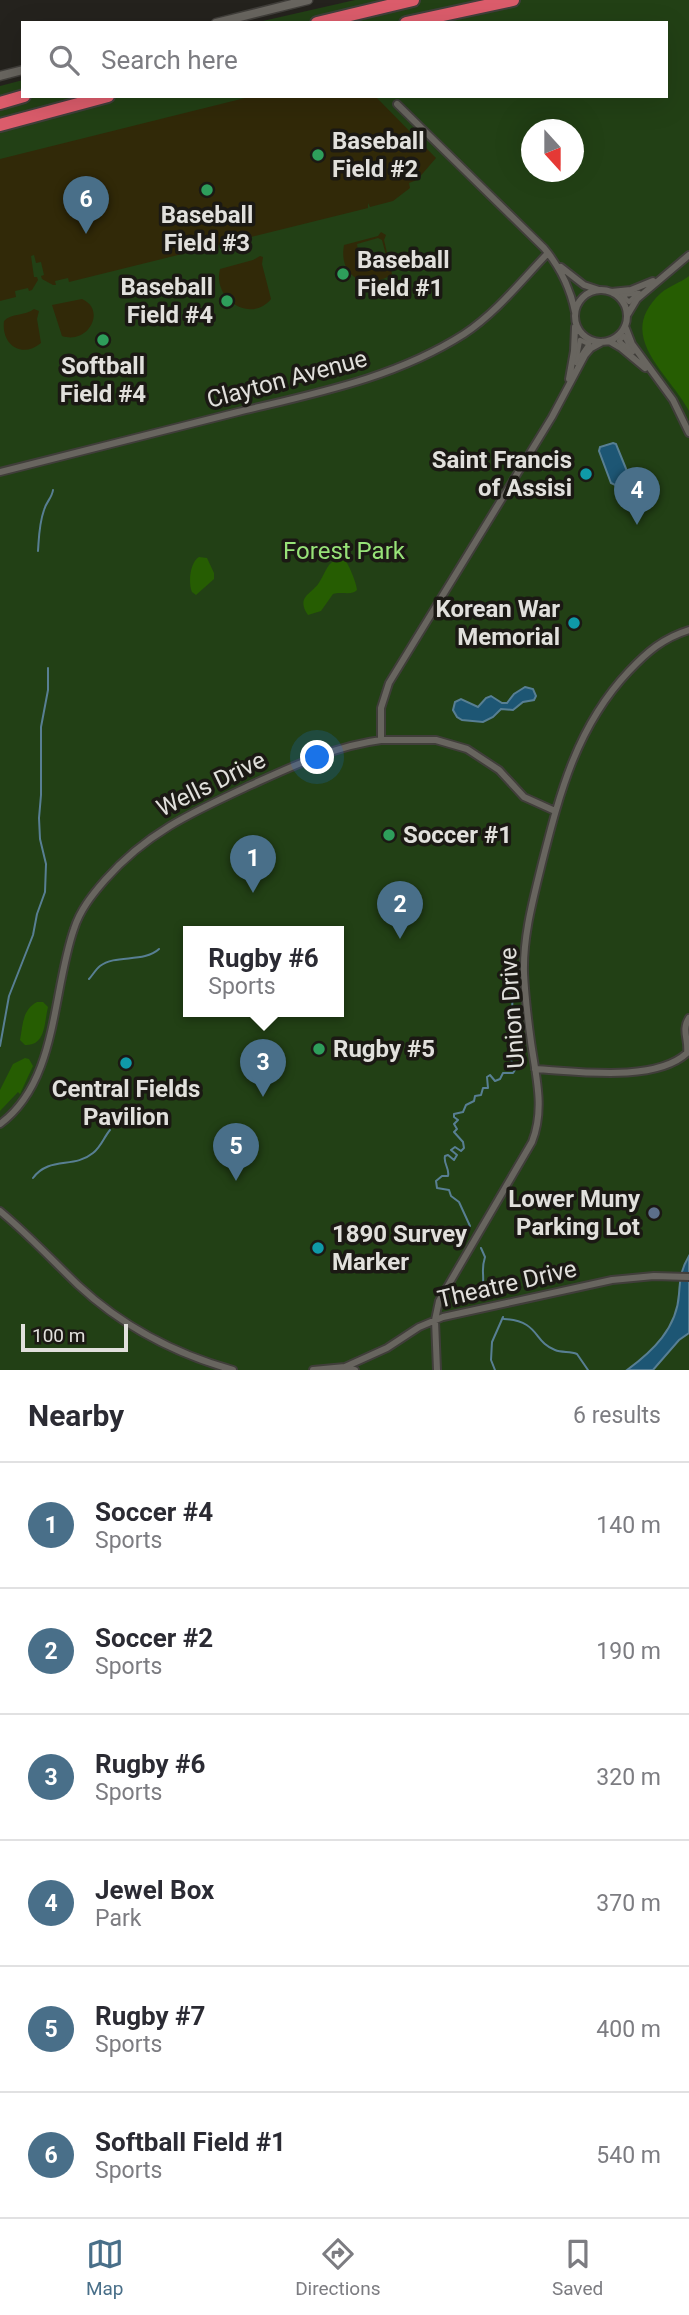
<!DOCTYPE html>
<html lang="en">
<head>
<meta charset="utf-8">
<style>
  body { margin:0; font-family:Roboto,sans-serif; background:#f2f2f3; color:#2b2b33 }
  .compass { position:absolute; left:521px; top:119px; width:63px; height:63px; border-radius:50%; background:#fff; box-shadow:0 7px 28px #0002; rotate:159deg }
  .scale { position:absolute; left:21px; bottom:18px; width:107px; box-sizing:border-box; padding-left:7px; border:4px solid #e1e0dc; border-top:0; font-size:19px; line-height:24px; white-space:nowrap; color:#e1e0dc; -webkit-text-stroke:5px #1b1914; paint-order:stroke }
  .you { position:absolute; left:318px; top:758px; width:24px; height:24px; margin:-18px; border:5px solid #fff; border-radius:50%; background:#1a73e8; box-shadow:0 0 0 10px #1a73e833 }
  .badge { display:grid; place-items:center; width:46px; height:46px; border-radius:50%; background:#496f89; color:#fff; font-size:23px; font-weight:700 }
  .pin { position:absolute; translate:-50% -58px; filter:drop-shadow(0 2px 4px #0008) }
  .pin::after { content:''; position:absolute; top:37px; width:24px; height:21px; background:inherit; clip-path:polygon(0 0,100% 0,50% 100%) }
  .popup { position:absolute; left:183px; top:926px; width:161px; height:91px; box-sizing:border-box; display:grid; place-content:center; border-radius:0px; background:#fff; filter:drop-shadow(0 2px 5px #0005); font-size:23px; white-space:nowrap; color:#7c7c81 }
  .popup b { font-size:26px; color:#2b2b33 }
  .popup::after { content:''; position:absolute; left:50%; top:100%; margin-left:-14px; border:14px solid transparent; border-top-color:#fff }
  .list { margin:0; padding:0; list-style:none }
  h2 { display:flex; justify-content:space-between; align-items:center; height:91px; margin:0; padding:0 28px; font-size:30px }
  h2 small { font-size:23px; font-weight:400; color:#7c7c81 }
  .list li { display:grid; grid-template-columns:46px 1fr auto; gap:21px; align-items:center; box-sizing:border-box; height:126px; padding:0 28px; border-top:2px solid #e1e1e2 }
  .list b { display:block; font-size:26px; white-space:nowrap }
  .list p { margin:0; font-size:23px; white-space:nowrap; color:#7c7c81 }
  .list em { font-size:23px; font-style:normal; color:#7c7c81 }
  .icon { flex:none; width:38px; height:38px; fill:none; stroke:currentColor; stroke-width:2; stroke-linecap:round; stroke-linejoin:round }
  .map { position:relative; flex:none; width:689px; height:1370px; overflow:hidden }
  .search { position:absolute; background:#fff; box-shadow:0 7px 28px #0002; left:21px; right:21px; top:21px; height:77px; display:flex; align-items:center; gap:18px; box-sizing:border-box; padding:0 24px; border-radius:0px; color:#7c7c81; font-size:26px }
  .sheet { height:847px; background:#fff }
  nav { display:flex; justify-content:space-around; align-items:center; box-sizing:border-box; height:98px; border-top:2px solid #e1e1e2; background:#fff; font-size:19px; color:#7c7c81 }
  nav a { display:grid; justify-items:center; gap:4px }
  nav .on { color:#496f89 }
  .map>svg:first-child { display:block }
  .green { fill:#224015; fill-rule:evenodd }
  .forest { fill:#265d02 }
  .sand { fill:#312908; fill-rule:evenodd }
  .water { fill:#1d5674; stroke:#587f93; stroke-width:2 }
  .lines { fill:none; stroke-linecap:round; stroke-linejoin:round }
  .stream { stroke:#587f93; stroke-width:2 }
  .pedestrian-casing { stroke:#403e3a; stroke-width:8 }
  .minor-casing { stroke:#403e3a; stroke-width:10 }
  .tertiary-casing { stroke:#403e3a; stroke-width:11 }
  .motorway-casing { stroke:#403e3a; stroke-width:16 }
  .pedestrian { stroke:#68655f; stroke-width:4.5 }
  .minor { stroke:#68655f; stroke-width:6 }
  .tertiary { stroke:#68655f; stroke-width:8 }
  .motorway { stroke:#db5c6b; stroke-width:12 }
  .leisure-dot { fill:#2e9e5b; stroke:#1b1914; stroke-width:2.5 }
  .culture-dot { fill:#0f9aa8; stroke:#1b1914; stroke-width:2.5 }
  .service-dot { fill:#5c6f8a; stroke:#1b1914; stroke-width:2.5 }
  .labels { text-anchor:middle; stroke-width:7; stroke-linejoin:round; paint-order:stroke }
  .poi-label { font-size:24px; font-weight:bold; fill:#e1e0dc; stroke:#1b1914; text-anchor:start }
  .street-label { font-size:24px; fill:#e1e0dc; stroke:#1b1914 }
  .park-label { font-size:24px; fill:#97e278; stroke:#1b1914 }
</style>
</head>
<body>
<div class="map">
<svg width="689" height="1370" viewBox="0 0 689 1370">
  <rect width="100%" height="100%" fill="#24221d"/>
  <path class="green" d="M355,0h334v1370h-689v-1284l23,-6v16h643v-73h-412zM532,130h42v42h-42zM188,931h150v80h-150z"/>
  <path class="forest" d="M689,276v135c-21,-39 -75,-75 -28,-118 8,-7 19,-10 28,-17z
    M199,557l8,1 7,15v6l-18,16 -4,-3c-4,-9 -2,-30 7,-35z
    M343,557c5,5 14,27 14,33 -5,6 -16,1 -24,4l-12,17 -13,4c-13,-19 5,-21 12,-34 7,-11 7,-20 23,-24z
    M37,1002h6l5,5c-4,16 -2,39 -23,38l-5,-5c3,-15 2,-30 17,-38z
    M25,1058l4,1 4,7 -13,28 -2,-2 -18,19v-21l13,-26z"/>
  <path class="sand" d="M253,96h122l61,62 -19,22 -8,3 1,5 -17,13 -23,6 -2,-4v5l-299,74 -1,-4 -13,3 1,4h-3l-11,-6 -1,-3 3,-1 -3,-13 -5,1 -2,-8 -3,1 3,21h3l1,3 -6,10 -3,1 -1,-3 -13,3 1,6 -16,4v-142z
    M381,232l5,3 -2,5 8,34c-25,18 -54,3 -48,-29l34,-9zM378,238l4,2 6,23 -24,8 -3,-3 -4,-24z
    M260,256l3,1 -1,7 9,35c-20,25 -59,0 -51,-30l33,-9z
    M82,299c25,11 6,46 -20,37l-10,-31z
    M34,309l5,2 -2,8 4,24c-19,16 -40,2 -37,-22 7,-8 21,-5 30,-12z"/>
  <path class="water" d="M613,443l3,1 13,32 -2,4 -12,5 -4,-2 -12,-32 1,-4z
    M525,687l8,2 3,7 -2,4 -11,2 -10,8 -12,-1 -8,8 -10,5 -21,-2 -5,-3 -4,-7 2,-8 6,-3 17,8 8,-9 5,-2 11,7h5l7,-9z
    M689,1256v77l-10,7 -26,30h-26c26,-19 50,-42 52,-76 1,-15 2,-25 10,-38z"/>
  <g class="lines">
    <path class="stream" d="M38,551c1,-14 1,-27 6,-41 2,-8 8,-12 9,-20
      M89,979c3,-3 7,-10 11,-13 16,-12 44,-3 59,-17
      M0,1046l9,-50 24,-61 4,-21 8,-22 1,-28 -6,-25 -1,-21 2,-23v-68l7,-37v-22
      M33,1178c16,-22 41,-9 60,-25 8,-6 11,-16 17,-23
      M470,1226l-11,-24 -8,-6 -2,-6 -12,-2 -1,-7 6,-5h6c2,-7 -5,-13 -3,-20l3,-1 6,5 3,-5 -6,-5 4,-3 6,4 3,-3 -1,-6 -9,-10 3,-3 -3,-5 4,-4 -4,-3v-3l9,-2 3,-7 8,-4 1,-5 6,-1 2,-7h5l-1,-11 3,-2 5,6 5,-2 3,-6h10l2,-3 -5,-13 3,-69
      M481,1248l4,9c-4,13 -1,14 -2,27l8,2 7,8
      M504,1319c36,2 29,23 51,31 7,3 15,1 22,4l11,16
      M495,1370l-4,-10 1,-18 11,-25"/>
    <defs>
      <path id="pedestrian" d="M639,293l-10,9 -7,-7z
        M624,336l9,16h-1l-13,-11z
        M580,340l9,4 -13,19v-2z"/>
      <path id="minor" d="M397,104l147,144c16,19 26,39 31,64
        M561,267l23,18 15,5
        M575 316a26 26 0 1 1 52 0a26 26 0 1 1-52 0Z
        M611,292l20,-2 22,-9
        M628,314l9,-15 52,-44
        M625,326l7,18 41,56 16,33
        M609,341l12,7 24,20
        M569,379l5,-28 1,-24
        M0,472c79,-20 159,-40 238,-60 79,-19 157,-34 226,-78 33,-22 57,-53 84,-81
        M381,740h55l31,9 32,21 25,27 31,14
        M535,1069c40,2 120,14 152,-16 2,-13 -6,-23 2,-35
        M0,1124c58,-43 52,-132 74,-195 6,-19 18,-34 31,-49 42,-48 90,-69 146,-95 42,-19 84,-39 130,-45v-32l8,-25 163,-266 33,-62 6,-7 11,-6
        M0,1211c28,23 52,49 78,74 44,41 98,69 155,85
        M345,1367l42,-19 32,-21 24,-10 169,-37 42,-4 35,1
        M313,1370l32,-3 10,3
        M437,1370l-2,-50 4,-19 93,-159c13,-33 4,-65 -1,-100 -3,-22 -6,-46 -7,-69 -1,-37 9,-73 18,-110 18,-71 35,-137 87,-192 18,-19 34,-33 60,-41"/>
      <path id="tertiary" d="M216,23l92,-23
        M0,76l23,-6"/>
      <path id="motorway" d="M317,23l96,-23
        M406,23l107,-23
        M0,103l24,-7
        M0,125l108,-29"/>
    </defs>
    <use href="#pedestrian" class="pedestrian-casing"/>
    <use href="#minor" class="minor-casing"/>
    <use href="#tertiary" class="tertiary-casing"/>
    <use href="#motorway" class="motorway-casing"/>
    <use href="#pedestrian" class="pedestrian"/>
    <use href="#minor" class="minor"/>
    <use href="#tertiary" class="tertiary"/>
    <use href="#motorway" class="motorway"/>
  </g>
  <g class="leisure-dot">
    <circle cx="318" cy="155" r="7"/>
    <circle cx="207" cy="190" r="7"/>
    <circle cx="343" cy="274" r="7"/>
    <circle cx="227" cy="301" r="7"/>
    <circle cx="103" cy="340" r="7"/>
    <circle cx="389" cy="835" r="7"/>
    <circle cx="319" cy="1049" r="7"/>
  </g>
  <g class="culture-dot">
    <circle cx="586" cy="474" r="7"/>
    <circle cx="574" cy="623" r="7"/>
    <circle cx="126" cy="1063" r="7"/>
    <circle cx="318" cy="1248" r="7"/>
  </g>
  <circle class="service-dot" cx="654" cy="1213" r="7"/>
  <g class="labels">
    <g class="poi-label">
      <text x="332" y="149">Baseball<tspan x="332" dy="28">Field #2</tspan></text>
      <text x="207" y="223" text-anchor="middle">Baseball<tspan x="207" dy="28">Field #3</tspan></text>
      <text x="357" y="268">Baseball<tspan x="357" dy="28">Field #1</tspan></text>
      <text x="213" y="295" text-anchor="end">Baseball<tspan x="213" dy="28">Field #4</tspan></text>
      <text x="103" y="374" text-anchor="middle">Softball<tspan x="103" dy="28">Field #4</tspan></text>
      <text x="572" y="468" text-anchor="end">Saint Francis<tspan x="572" dy="28">of Assisi</tspan></text>
      <text x="560" y="617" text-anchor="end">Korean War<tspan x="560" dy="28">Memorial</tspan></text>
      <text x="403" y="843">Soccer #1</text>
      <text x="333" y="1057">Rugby #5</text>
      <text x="126" y="1097" text-anchor="middle">Central Fields<tspan x="126" dy="28">Pavilion</tspan></text>
      <text x="640" y="1207" text-anchor="end">Lower Muny<tspan x="640" dy="28">Parking Lot</tspan></text>
      <text x="332" y="1242">1890 Survey<tspan x="332" dy="28">Marker</tspan></text>
    </g>
    <g class="street-label">
      <text transform="translate(287 379) rotate(-15)" y="8">Clayton Avenue</text>
      <text transform="translate(211 784) rotate(-26)" y="8">Wells Drive</text>
      <text transform="translate(512 1008) rotate(-94)" y="8">Union Drive</text>
      <text transform="translate(507 1284) rotate(-13)" y="8">Theatre Drive</text>
    </g>
    <g class="park-label">
      <text x="344" y="559">Forest Park</text>
    </g>
  </g>
</svg>
<svg class="compass" viewBox="-18 -18 36 36"><path d="M0-13l5 13h-10z" fill="#e53935"/><path d="M0 13l5-13h-10z" fill="#7c7c81"/></svg>
<div class="scale">100 m</div>
<div class="you"></div>
<div class="pin badge" style="left:253px;top:893px">1</div>
<div class="pin badge" style="left:400px;top:939px">2</div>
<div class="pin badge" style="left:263px;top:1097px">3</div>
<div class="popup"><b>Rugby #6</b>Sports</div>
<div class="pin badge" style="left:637px;top:525px">4</div>
<div class="pin badge" style="left:236px;top:1181px">5</div>
<div class="pin badge" style="left:86px;top:234px">6</div>
<div class="search"><svg class="icon" aria-label="search" viewBox="0 0 24 24"><circle cx="10" cy="10" r="6"/><path d="M15 15l6 6"/></svg>Search here</div>
</div>
<section class="sheet">
<h2>Nearby<small>6 results</small></h2>
<ul class="list">
<li><span class="badge">1</span><div><b>Soccer #4</b><p>Sports</p></div><em>140 m</em></li>
<li><span class="badge">2</span><div><b>Soccer #2</b><p>Sports</p></div><em>190 m</em></li>
<li><span class="badge">3</span><div><b>Rugby #6</b><p>Sports</p></div><em>320 m</em></li>
<li><span class="badge">4</span><div><b>Jewel Box</b><p>Park</p></div><em>370 m</em></li>
<li><span class="badge">5</span><div><b>Rugby #7</b><p>Sports</p></div><em>400 m</em></li>
<li><span class="badge">6</span><div><b>Softball Field #1</b><p>Sports</p></div><em>540 m</em></li>
</ul>
</section>
<nav>
<a class="on"><svg class="icon" aria-label="map" viewBox="0 0 24 24"><path d="M3 6l6-2 6 2 6-2v14l-6 2-6-2-6 2zM9 4v14M15 6v14"/></svg>Map</a>
<a><svg class="icon" aria-label="directions" viewBox="0 0 24 24"><path d="M12 3l9 9-9 9-9-9zM9 14v-3h6M13 9l2 2-2 2"/></svg>Directions</a>
<a><svg class="icon" aria-label="saved" viewBox="0 0 24 24"><path d="M7 4h10v16l-5-4-5 4z"/></svg>Saved</a>
</nav>
</body>
</html>
